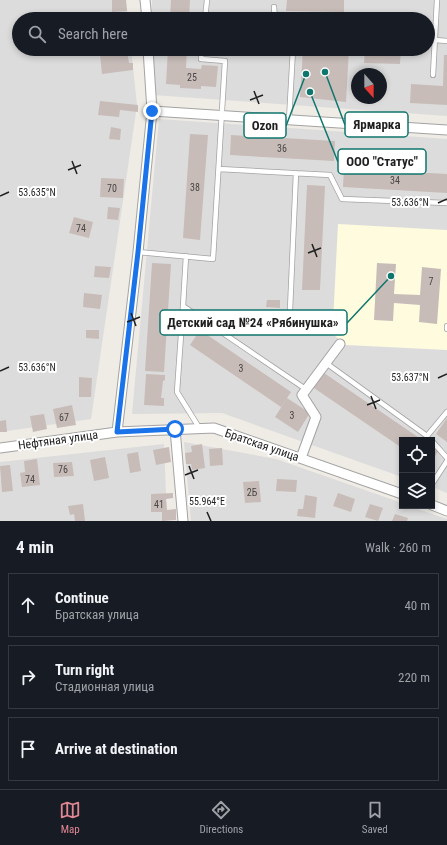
<!DOCTYPE html>
<html lang="en">
<head>
<meta charset="utf-8">
<style>
  body { margin:0; font-family:"Roboto Condensed",sans-serif; background:#20242c; color:#f1f3f6 }
  .controls { position:absolute; right:12px; bottom:12px; display:grid; overflow:hidden; border-radius:0px; box-shadow:0 2px 6px #0003 }
  .controls button { width:36px; height:36px; display:grid; place-items:center; padding:0; border:0; border-bottom:1px solid #363941; background:#171b24; color:#f1f3f6; font:20px sans-serif }
  .compass { position:absolute; left:351px; top:68px; width:36px; height:36px; border-radius:50%; background:#171b24; box-shadow:0 2px 6px #0003; rotate:159deg }
  .stop { position:absolute; width:12px; height:12px; margin:-9px; border:3px solid #1a73e8; border-radius:50%; background:#fff }
  .stop.end { background:#1a73e8; border-color:#fff; box-shadow:0 1px 4px #0008 }
  .list { margin:0; padding:0; list-style:none }
  h2 { display:flex; justify-content:space-between; align-items:center; height:52px; margin:0; padding:0 16px; font-size:17px }
  h2 small { font-size:13px; font-weight:400; color:#9ea1a6 }
  .list li { display:grid; grid-template-columns:26px 1fr auto; gap:12px; align-items:center; box-sizing:border-box; height:64px; margin:0 8px 8px; padding:0 8px; border:1px solid #363941; border-radius:0px }
  .list b { display:block; font-size:15px; white-space:nowrap }
  .list p { margin:0; font-size:13px; white-space:nowrap; color:#9ea1a6 }
  .list em { font-size:13px; font-style:normal; color:#9ea1a6 }
  .icon { flex:none; width:22px; height:22px; fill:none; stroke:currentColor; stroke-width:2; stroke-linecap:round; stroke-linejoin:round }
  .map { position:relative; flex:none; width:447px; height:521px; overflow:hidden }
  .search { position:absolute; background:#171b24; box-shadow:0 2px 6px #0003; left:12px; right:12px; top:12px; height:44px; display:flex; align-items:center; gap:10px; box-sizing:border-box; padding:0 14px; border-radius:22px; color:#9ea1a6; font-size:15px }
  .sheet { height:268px; background:#171b24 }
  nav { display:flex; justify-content:space-around; align-items:center; box-sizing:border-box; height:56px; border-top:1px solid #363941; background:#171b24; font-size:11px; color:#9ea1a6 }
  nav a { display:grid; justify-items:center; gap:2px }
  nav .on { color:#e18693 }
  .map>svg:first-child { display:block }
  .residential { fill:#dddcdc; fill-rule:evenodd }
  .education { fill:#fffbde }
  .building { fill:#c7bcb8 }
  .lines { fill:none; stroke-linecap:round; stroke-linejoin:round }
  .service-casing { stroke:#a3a3a3; stroke-width:6 }
  .minor-casing { stroke:#a3a3a3; stroke-width:11 }
  .service { stroke:#fff; stroke-width:4.5 }
  .minor { stroke:#fff; stroke-width:9 }
  .route { stroke:#1a73e8; stroke-width:5 }
  .ticks { fill:none; stroke:#1f1f1f; stroke-width:1.5 }
  .labels { text-anchor:middle; stroke-width:4; stroke-linejoin:round; paint-order:stroke }
  .number-label { font-size:10px; fill:#494645 }
  .street-label { font-size:12px; fill:#1f1f1f; stroke:#fff }
  .ticks-label { font-size:10px; text-anchor:middle; fill:#1f1f1f; stroke:#fff; stroke-width:4; stroke-linejoin:round; paint-order:stroke }
  .leader { fill:none; stroke:#0f766e; stroke-width:1.5 }
  .callout-dot { fill:#0f766e; stroke:#fff; stroke-width:1.5 }
  .callout { fill:#fff; stroke:#0f766e; stroke-width:1.5 }
  .callout-label { font-size:13px; text-anchor:middle; font-weight:bold; fill:#1f1f1f }
</style>
</head>
<body>
<div class="map">
<svg width="447" height="521" viewBox="0 0 447 521">
  <rect width="100%" height="100%" fill="#efebe5"/>
  <path class="residential" d="M0,0h126l2,19h-109v30h112l6,56 -46,314 -91,13z
    M152,0h295v116l-294,-21v-46h275v-30h-276zM357,74h24v24h-24z
    M159,119l288,20v354l-15,-6v-47h-30v37l-180,-64 -90,1z
    M184,442l92,17 126,44v3h7l38,13v2h-256z
    M164,444l3,77h-167v-59z"/>
  <path class="education" d="M338,224l109,6v120l-101,-5 -12,-10 -1,-13z"/>
  <path class="building" d="M112,0h14l1,11 -15,1z
    M171,0h19l-1,19h-19z
    M287,0h57v12l-58,-1z
    M109,14v5h-18v-3z
    M168,49h19l-1,19 15,1 1,-4 16,1 -2,21 -15,-1v3l-21,-1v-3l-14,-1z
    M237,49h35v7l-35,-1z
    M303,49h46l-3,53 -46,-5z
    M365,49h36l-1,15 -36,-1z
    M127,51l2,12h4v7l-31,4 -2,-19z
    M444,55h3v50l-37,-2 1,-19 32,2z
    M100,101l38,4v7l-18,-2 -1,7 -21,-2z
    M111,127l10,2 -1,11 -11,-1z
    M190,134l18,1 -8,105 -17,-2z
    M231,135l104,6 -1,20 -104,-6z
    M344,168l103,6v19l-104,-6z
    M101,178l23,1 -1,19 -23,-1z
    M307,185l18,1 -5,104h-18z
    M108,207l12,1 -2,12 -11,-1z
    M74,217l19,5 -4,16 -20,-5z
    M152,263l19,1 -7,108 -19,-1z
    M377,263l19,1 -2,30 26,1 2,-28 19,2 -4,55 -18,-2 1,-17 -26,-2 -1,18 -19,-1z
    M95,266l16,1 -2,11 -15,-1z
    M84,293l18,2 -2,14 -17,-2z
    M267,300h13v8l-14,-1z
    M86,330h13v9l-13,-1z
    M200,330l91,62 -10,15 -91,-62z
    M324,373l91,62 7,5h-20v8l-88,-60z
    M146,374l19,1v5l-2,1 -2,17h3v8l-20,-1z
    M79,377l13,1 -1,19h-12z
    M287,398l23,15 -12,19 -23,-15z
    M72,405l4,20 -19,3 -4,-19z
    M44,414l3,15 -14,3 -3,-16z
    M447,418v24l-11,-8z
    M6,420l1,12h-7v-11z
    M202,444l3,24 -13,2 -1,-6h-5l-1,-11 7,-1 -1,-6z
    M169,447l2,15 -15,3 -3,-15z
    M432,447l6,4 -6,10z
    M222,448l1,17 -13,1 -1,-17z
    M138,452l3,19 -11,2 -3,-19z
    M105,457l4,21 -15,3 -4,-21z
    M37,459l3,26 -18,2 -2,-14 5,-1 -1,-11z
    M72,462l2,14 -20,1 -1,-14z
    M10,465l3,26 -11,1 -2,-26z
    M277,479l20,1 -1,12 -20,-1z
    M259,481l2,21 -16,1 -2,-21z
    M173,493v5l-7,1 1,11 9,-1v11l-14,1v-9h-11v-18z
    M338,493l17,6 -4,13 -18,-6z
    M305,495l12,2 -2,21 -18,-2 1,-7h5z
    M83,504l2,17h-10l-1,-7 -4,1 -2,-9z
    M370,504l13,4 -5,13 -13,-4z
    M395,514l13,4 -1,3h-15z"/>
  <g class="lines">
    <defs>
      <path id="service" d="M274,7l1,12
        M205,19l2,-19
        M435,40l12,1
        M433,75l4,-75
        M289,120l4,-71
        M219,169l111,6 12,24 105,4
        M138,252l75,7 12,-198 -24,-2 1,-10
        M186,256l-3,50 124,84
        M183,306l-6,86 23,37
        M290,310l6,-137
        M447,326v3
        M326,363l101,73 20,-24
        M432,441l15,17
        M432,484l15,-23"/>
      <path id="minor" d="M145,0l2,19
        M152,111l295,19
        M175,429l8,92
        M117,432l21,-180 14,-141 -4,-62
        M0,448l117,-16 97,-4 188,66
        M301,458l15,-41 -14,-22 38,-51
        M432,505l15,6"/>
    </defs>
    <use href="#service" class="service-casing"/>
    <use href="#minor" class="minor-casing"/>
    <use href="#service" class="service"/>
    <use href="#minor" class="minor"/>
  </g>
  <g class="lines">
    <path class="route" d="M152,111l-14,141 -21,180 58,-3"/>
  </g>
  <path class="ticks" d="M254,91l5,13M250,100l13,-5M72,161l5,13M68,170l13,-5M0,196l9,-4M438,203l9,-4M312,244l5,13M308,253l13,-5M131,313l5,13M127,322l13,-5M0,371l9,-4M438,378l9,-4M371,396l5,13M367,405l13,-5M189,466l5,13M185,475l13,-5M207,512l4,9"/>
  <g class="labels">
    <g class="number-label">
      <text x="192" y="81">25</text>
      <text x="282" y="152">36</text>
      <text x="395" y="184">34</text>
      <text x="195" y="191">38</text>
      <text x="112" y="192">70</text>
      <text x="81" y="232">74</text>
      <text x="431" y="285">7</text>
      <text x="241" y="372">3</text>
      <text x="292" y="419">3</text>
      <text x="64" y="421">67</text>
      <text x="63" y="473">76</text>
      <text x="30" y="483">74</text>
      <text x="252" y="496">2Б</text>
      <text x="159" y="508">41</text>
    </g>
    <g class="street-label">
      <text transform="translate(58 440) rotate(-8)" y="4">Нефтяная улица</text>
      <text transform="translate(262 445) rotate(19)" y="4">Братская улица</text>
    </g>
  </g>
  <g class="ticks-label">
    <text x="37" y="196">53.635°N</text>
    <text x="410" y="206">53.636°N</text>
    <text x="37" y="371">53.636°N</text>
    <text x="410" y="381">53.637°N</text>
    <text x="207" y="505">55.964°E</text>
  </g>
  <path class="leader" d="M325 72L345 125M306 74L286 126M310 92L338 162M391 276L347 323"/>
  <g class="callout-dot">
    <circle cx="325" cy="72" r="4"/>
    <circle cx="306" cy="74" r="4"/>
    <circle cx="310" cy="92" r="4"/>
    <circle cx="391" cy="276" r="4"/>
  </g>
  <g class="callout">
    <rect x="345" y="112" width="63" height="25" rx="4"/>
    <rect x="244" y="113" width="42" height="25" rx="4"/>
    <rect x="338" y="149" width="88" height="25" rx="4"/>
    <rect x="160" y="310" width="187" height="25" rx="4"/>
  </g>
  <g class="callout-label">
    <text x="377" y="129">Ярмарка</text>
    <text x="265" y="130">Ozon</text>
    <text x="382" y="166">ООО "Статус"</text>
    <text x="253" y="327">Детский сад №24 «Рябинушка»</text>
  </g>
</svg>
<div class="controls">
<button><svg class="icon" aria-label="locate" viewBox="0 0 24 24"><circle cx="12" cy="12" r="6"/><path d="M12 2v4M12 18v4M2 12h4M18 12h4"/></svg></button>
<button><svg class="icon" aria-label="layers" viewBox="0 0 24 24"><path d="M12 4l9 5-9 5-9-5zM3 14l9 5 9-5"/></svg></button>
</div>
<svg class="compass" viewBox="-18 -18 36 36"><path d="M0-13l5 13h-10z" fill="#e53935"/><path d="M0 13l5-13h-10z" fill="#9ea1a6"/></svg>
<div class="stop" style="left:175px;top:429px"></div>
<div class="stop end" style="left:152px;top:111px"></div>
<div class="search"><svg class="icon" aria-label="search" viewBox="0 0 24 24"><circle cx="10" cy="10" r="6"/><path d="M15 15l6 6"/></svg>Search here</div>
</div>
<section class="sheet">
<h2>4 min<small>Walk · 260 m</small></h2>
<ul class="list">
<li><svg class="icon" aria-label="ahead" viewBox="0 0 24 24"><path d="M12 20V5M6 11l6-6 6 6"/></svg><div><b>Continue</b><p>Братская улица</p></div><em>40 m</em></li>
<li><svg class="icon" aria-label="right" viewBox="0 0 24 24"><path d="M7 20v-9h11M14 6l5 5-5 5"/></svg><div><b>Turn right</b><p>Стадионная улица</p></div><em>220 m</em></li>
<li><svg class="icon" aria-label="arrive" viewBox="0 0 24 24"><path d="M6 21V4h12l-3 4 3 4H6"/></svg><div><b>Arrive at destination</b></div></li>
</ul>
</section>
<nav>
<a class="on"><svg class="icon" aria-label="map" viewBox="0 0 24 24"><path d="M3 6l6-2 6 2 6-2v14l-6 2-6-2-6 2zM9 4v14M15 6v14"/></svg>Map</a>
<a><svg class="icon" aria-label="directions" viewBox="0 0 24 24"><path d="M12 3l9 9-9 9-9-9zM9 14v-3h6M13 9l2 2-2 2"/></svg>Directions</a>
<a><svg class="icon" aria-label="saved" viewBox="0 0 24 24"><path d="M7 4h10v16l-5-4-5 4z"/></svg>Saved</a>
</nav>
</body>
</html>
